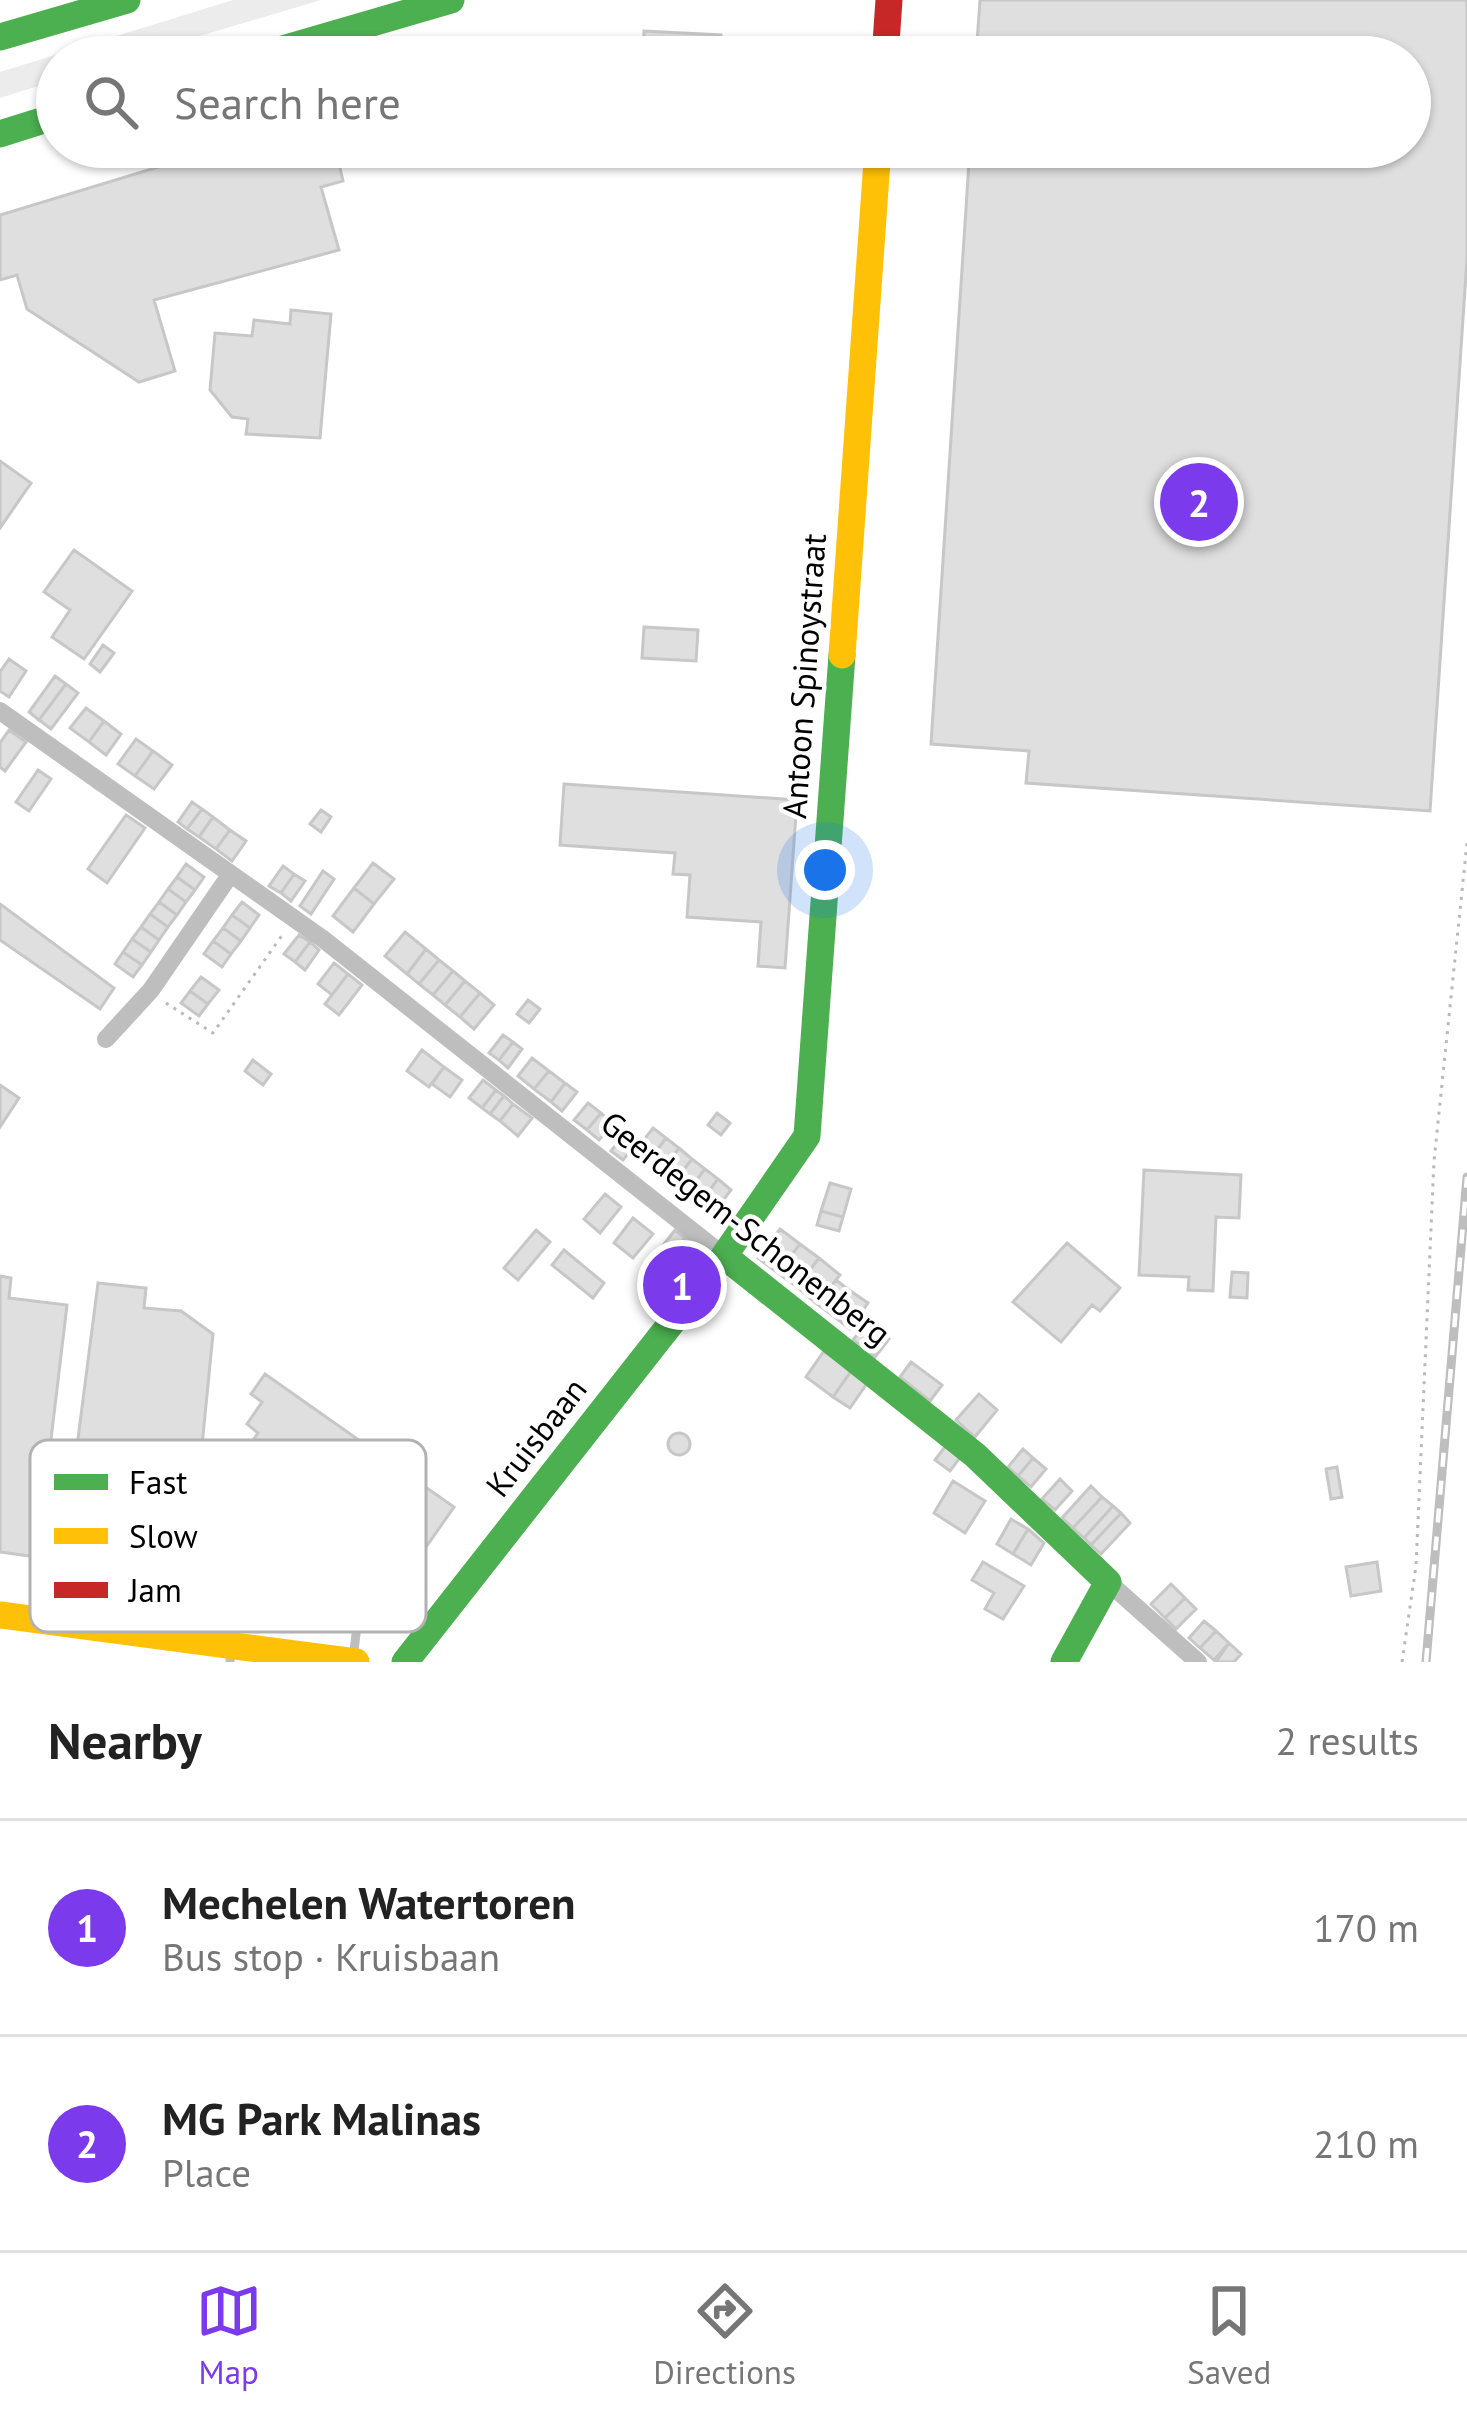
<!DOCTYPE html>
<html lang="en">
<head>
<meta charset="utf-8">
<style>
  body { margin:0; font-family:"PT Sans",sans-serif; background:#f2f2f2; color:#222 }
  .you { position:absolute; left:825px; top:870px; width:42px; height:42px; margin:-30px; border:9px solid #fff; border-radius:50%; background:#1a73e8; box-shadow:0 0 0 18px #1a73e833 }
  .badge { display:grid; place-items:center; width:78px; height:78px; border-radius:50%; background:#7c3aed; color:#fff; font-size:39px; font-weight:700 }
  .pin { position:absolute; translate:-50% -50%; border:6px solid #fff; box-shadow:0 3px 12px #0006 }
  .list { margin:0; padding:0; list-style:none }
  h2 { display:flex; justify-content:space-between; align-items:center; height:156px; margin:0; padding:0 48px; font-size:51px }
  h2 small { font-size:39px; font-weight:400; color:#767676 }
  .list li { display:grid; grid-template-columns:78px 1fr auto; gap:36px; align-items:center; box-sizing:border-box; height:216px; padding:0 48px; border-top:3px solid #e0e0e0 }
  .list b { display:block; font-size:45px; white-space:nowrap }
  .list p { margin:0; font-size:39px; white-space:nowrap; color:#767676 }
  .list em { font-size:39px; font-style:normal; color:#767676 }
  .icon { flex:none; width:66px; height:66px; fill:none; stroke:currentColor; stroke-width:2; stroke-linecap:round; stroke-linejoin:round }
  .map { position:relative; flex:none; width:1467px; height:1662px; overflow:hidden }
  .search { position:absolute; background:#fff; box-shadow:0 3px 9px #0004; left:36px; right:36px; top:36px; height:132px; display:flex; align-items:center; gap:30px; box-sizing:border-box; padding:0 42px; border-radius:66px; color:#767676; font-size:45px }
  .sheet { height:588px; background:#fff }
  nav { display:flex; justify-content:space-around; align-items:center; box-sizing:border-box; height:168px; border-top:3px solid #e0e0e0; background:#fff; font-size:33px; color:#767676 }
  nav a { display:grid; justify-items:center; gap:6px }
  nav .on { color:#7c3aed }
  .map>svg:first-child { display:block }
  .green { fill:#ececec }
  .building { fill:#dfdfdf; stroke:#c7c7c7; stroke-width:3 }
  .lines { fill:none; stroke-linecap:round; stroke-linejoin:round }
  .path { stroke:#b9b9b9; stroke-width:3; stroke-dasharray:3 6; stroke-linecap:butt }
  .lane { stroke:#bebebe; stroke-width:9 }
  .street { stroke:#bebebe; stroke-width:18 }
  .fast { stroke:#4caf50; stroke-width:27 }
  .slow { stroke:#ffc107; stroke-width:27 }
  .jam { stroke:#c62828; stroke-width:27 }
  .rail-casing { stroke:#bebebe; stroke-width:9 }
  .rail { stroke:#fff; stroke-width:4.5; stroke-dasharray:14; stroke-linecap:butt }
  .labels { text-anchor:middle; stroke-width:9; stroke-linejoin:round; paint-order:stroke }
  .street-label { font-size:33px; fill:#000; stroke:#fff }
  .key { fill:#fff; stroke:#b2b2b2; stroke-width:3 }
  .key-label { font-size:33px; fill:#000 }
</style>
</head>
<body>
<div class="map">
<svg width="1467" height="1662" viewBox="0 0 1467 1662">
  <rect width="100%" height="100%" fill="#fff"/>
  <path class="green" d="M233,0h88l-192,57h-72v23l-57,18v-26z"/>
  <path class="building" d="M980,0h487v259l-37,552 -404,-28 3,-32 -98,-7 39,-597h440v-90h-434z
    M644,31l77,4v5h14v17h-92z
    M224,147h111l8,34 -22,6 18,63 -185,50 21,71 -36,11 -112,-73 -10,-34 -17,5v-65z
    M291,310l40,4 -11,124 -74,-4 2,-15 -16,-2 -22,-27 5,-57 37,3 2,-16 36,4z
    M0,461l31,22 -31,45z
    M74,550l58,41 -48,68 -32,-22 18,-27 -26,-18z
    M644,627l54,3 -2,31 -54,-3z
    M103,645l11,8 -14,19 -10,-8z
    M9,659l17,12 -17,26 -9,-6v-19z
    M55,676l11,8 -27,36 -10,-8z
    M66,684l12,9 -27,36 -12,-9z
    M86,708l18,13 -15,21 -19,-14z
    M104,721l17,13 -15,21 -17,-13z
    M9,730l17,12 -21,29 -5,-4v-24z
    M136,739l17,12 -18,25 -17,-12z
    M153,751l19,14 -18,24 -19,-13z
    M38,770l13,9 -22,32 -13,-9z
    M564,784l233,16 -12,168 -27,-2 3,-44 -74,-5 3,-42 -17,-1 2,-21 -115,-8z
    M192,802l10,7 -15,20 -9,-7z
    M202,809l11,8 -14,20 -12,-8z
    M321,810l10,7 -10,15 -11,-8z
    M126,815l19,13 -38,55 -19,-14z
    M213,817l17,13 -14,19 -17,-12z
    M230,830l16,11 -14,20 -16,-12z
    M373,863l21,16 -20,25 -20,-16z
    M186,864l18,13 -9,13 -18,-13z
    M283,866l11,8 -13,19 -12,-7z
    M323,871l11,8 -23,35 -11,-8z
    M294,874l11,7 -14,20 -10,-8z
    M177,877l18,13 -9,12 -18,-13z
    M354,888l20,16 -21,28 -20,-16z
    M168,889l18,13 -9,13 -18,-13z
    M159,902l18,13 -9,12 -18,-13z
    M242,902l17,13 -9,13 -18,-13z
    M0,904l114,84 -14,21 -100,-69z
    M150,914l18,13 -9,13 -18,-13z
    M232,915l18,13 -9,13 -18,-13z
    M141,927l18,13 -8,12 -19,-13z
    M223,928l18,13 -10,13 -18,-13z
    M405,932l21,17 -19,25 -22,-18z
    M299,935l11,7 -15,20 -11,-8z
    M132,939l19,13 -9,13 -19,-13z
    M213,941l18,13 -9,13 -18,-13z
    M310,942l9,8 -14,20 -10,-8z
    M426,949l13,11 -20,24 -12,-10z
    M123,952l19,13 -9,12 -18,-13z
    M439,960l14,11 -20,24 -14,-11z
    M334,963l14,11 -16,21 -14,-11z
    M453,971l12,10 -20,24 -12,-10z
    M348,974l14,11 -23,30 -14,-11z
    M201,977l18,13 -11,14 -18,-13z
    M465,981l15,12 -20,24 -15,-12z
    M190,991l18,13 -9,12 -18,-13z
    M480,993l14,12 -20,24 -14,-12z
    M528,1000l12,9 -11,14 -12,-9z
    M503,1035l10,7 -14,18 -10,-7z
    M513,1042l9,7 -14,19 -9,-8z
    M422,1050l22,17 -15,20 -22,-16z
    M532,1058l17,13 -15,18 -16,-13z
    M253,1060l18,14 -8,11 -18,-14z
    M444,1067l18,13 -12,17 -18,-13z
    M549,1071l16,12 -14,19 -17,-13z
    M483,1080l13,10 -14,18 -13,-10z
    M565,1083l12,9 -15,19 -11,-9z
    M0,1085l19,13 -19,29z
    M496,1090l8,6 -14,18 -8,-6z
    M504,1096l9,8 -13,17 -10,-7z
    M588,1103l13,10 -14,17 -13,-10z
    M513,1104l19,14 -14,18 -18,-15z
    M601,1113l12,11 -14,16 -12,-10z
    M717,1113l13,10 -9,12 -13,-10z
    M653,1128l13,10 -17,23 -13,-11z
    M625,1133l12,10 -14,17 -12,-9z
    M666,1138l13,10 -17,23 -13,-10z
    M679,1148l13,11 -17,22 -13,-10z
    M692,1159l13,10 -17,22 -13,-10z
    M705,1169l13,10 -17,23 -13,-11z
    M1144,1170l97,5 -2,43 -23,-1 -3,74 -25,-1 1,-13 -50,-2z
    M718,1179l13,11 -17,22 -13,-10z
    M830,1183l21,6 -8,28 -22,-6z
    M605,1194l16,13 -21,26 -16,-14z
    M821,1211l22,6 -4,14 -22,-6z
    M633,1218l20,16 -20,24 -19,-15z
    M780,1229l20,15 -22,29 -20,-15z
    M536,1230l14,12 -32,38 -14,-12z
    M675,1230l10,8 -14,19 -11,-8z
    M685,1238l10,7 -15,19 -9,-7z
    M1067,1243l53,45 -20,23 -8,-6 -31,37 -48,-40z
    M800,1244l19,14 -22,29 -19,-14z
    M564,1250l40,33 -11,15 -41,-33z
    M819,1258l21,17 -23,29 -20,-17z
    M1232,1272l16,1 -1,25 -17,-1z
    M0,1276l11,2 -2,20 58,7 -30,252 -37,-5z
    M836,1280l13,10 -17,25 -15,-11z
    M98,1283l48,5 -2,20 37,3 32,23 -24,243 -127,-14z
    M849,1290l19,13 -18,26 -18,-14z
    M867,1322l10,8 -13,18 -11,-8z
    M877,1330l12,9 -14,18 -11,-9z
    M824,1351l28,19 -19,27 -27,-20z
    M911,1362l31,23 -12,16 -30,-24z
    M852,1370l16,12 -18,26 -17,-11z
    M265,1374l189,133 -60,86 -12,-8 -8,12 -17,-12 -9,13 -65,-45 19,-28 -64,-42 7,-31 13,-19 -11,-9 15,-22 -11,-8z
    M979,1394l18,16 -22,27 -19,-17z
    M668 1444a11 11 0 1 1 22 0a11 11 0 1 1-22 0Z
    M947,1444l15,11 -12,16 -15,-11z
    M1023,1449l10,9 -15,18 -10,-9z
    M1033,1458l13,11 -15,18 -13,-11z
    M1337,1467l5,30 -11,2 -5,-30z
    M1060,1479l12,12 -17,19 -13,-11z
    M953,1481l32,20 -20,32 -31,-20z
    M1091,1486l11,11 -29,31 -11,-10z
    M1102,1497l11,9 -29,32 -11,-10z
    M1113,1506l8,7 -30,32 -7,-7z
    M1121,1513l9,10 -29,31 -10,-9z
    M1011,1519l17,10 -15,25 -16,-10z
    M1028,1529l16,14 -13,22 -18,-11z
    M983,1562l41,24 -21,33 -18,-10 9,-16 -22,-13z
    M1377,1562l4,29 -30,5 -5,-29z
    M1171,1584l14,14 -20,20 -14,-14z
    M1185,1598l11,11 -20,20 -11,-11z
    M1204,1621l12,10 -16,17 -11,-10z
    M1216,1631l13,12 -15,17 -14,-12z
    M1229,1643l12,11 -7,8h-18z"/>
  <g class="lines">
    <path class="path" d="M166,1003l47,30 70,-99
      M1402,1662l14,-96 18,-405 33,-318"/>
    <path class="lane" d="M353,1659l3,-25
      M230,1661l5,-37"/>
    <path class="street" d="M0,711l323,228 401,317
      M106,1039l45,-49 79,-115
      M1108,1582l90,80"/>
    <path class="fast" d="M0,37l127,-37
      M255,57l196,-57
      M0,134l57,-18
      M724,1256l251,199 133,127 -44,80
      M405,1662l319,-406 83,-120 35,-481"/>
    <path class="slow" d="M842,655l36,-508
      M0,1615l356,47"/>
    <path class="jam" d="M885,57l4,-57"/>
    <defs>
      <path id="rail" d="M1426,1662l41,-485"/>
    </defs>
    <use href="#rail" class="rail-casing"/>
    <use href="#rail" class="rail"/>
  </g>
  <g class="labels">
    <g class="street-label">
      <text transform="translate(804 676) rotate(-86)" y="12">Antoon Spinoystraat</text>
      <text transform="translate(746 1228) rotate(38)" y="12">Geerdegem-Schonenberg</text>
      <text transform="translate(536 1437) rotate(-52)" y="12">Kruisbaan</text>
    </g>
  </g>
  <rect x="30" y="1440" width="396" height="192" rx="18" class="key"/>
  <rect x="54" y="1474" width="54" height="16" fill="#4caf50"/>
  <rect x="54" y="1528" width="54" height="16" fill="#ffc107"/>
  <rect x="54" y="1582" width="54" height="16" fill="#c62828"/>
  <g class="key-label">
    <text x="129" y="1494">Fast</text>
    <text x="129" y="1548">Slow</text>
    <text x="129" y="1602">Jam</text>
  </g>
</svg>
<div class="you"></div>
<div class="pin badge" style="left:682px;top:1285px">1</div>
<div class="pin badge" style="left:1199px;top:502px">2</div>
<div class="search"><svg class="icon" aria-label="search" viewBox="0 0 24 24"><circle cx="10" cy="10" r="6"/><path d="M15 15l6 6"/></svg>Search here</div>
</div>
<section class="sheet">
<h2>Nearby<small>2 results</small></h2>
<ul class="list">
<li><span class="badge">1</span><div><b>Mechelen Watertoren</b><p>Bus stop · Kruisbaan</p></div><em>170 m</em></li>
<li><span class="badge">2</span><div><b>MG Park Malinas</b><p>Place</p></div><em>210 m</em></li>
</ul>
</section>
<nav>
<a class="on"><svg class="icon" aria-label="map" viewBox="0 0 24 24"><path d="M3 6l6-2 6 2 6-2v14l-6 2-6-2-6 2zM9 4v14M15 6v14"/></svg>Map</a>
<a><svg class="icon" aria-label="directions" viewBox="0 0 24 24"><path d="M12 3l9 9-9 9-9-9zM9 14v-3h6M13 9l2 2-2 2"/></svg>Directions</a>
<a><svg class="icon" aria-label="saved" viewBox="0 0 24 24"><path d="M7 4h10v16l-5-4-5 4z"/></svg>Saved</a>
</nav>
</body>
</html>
